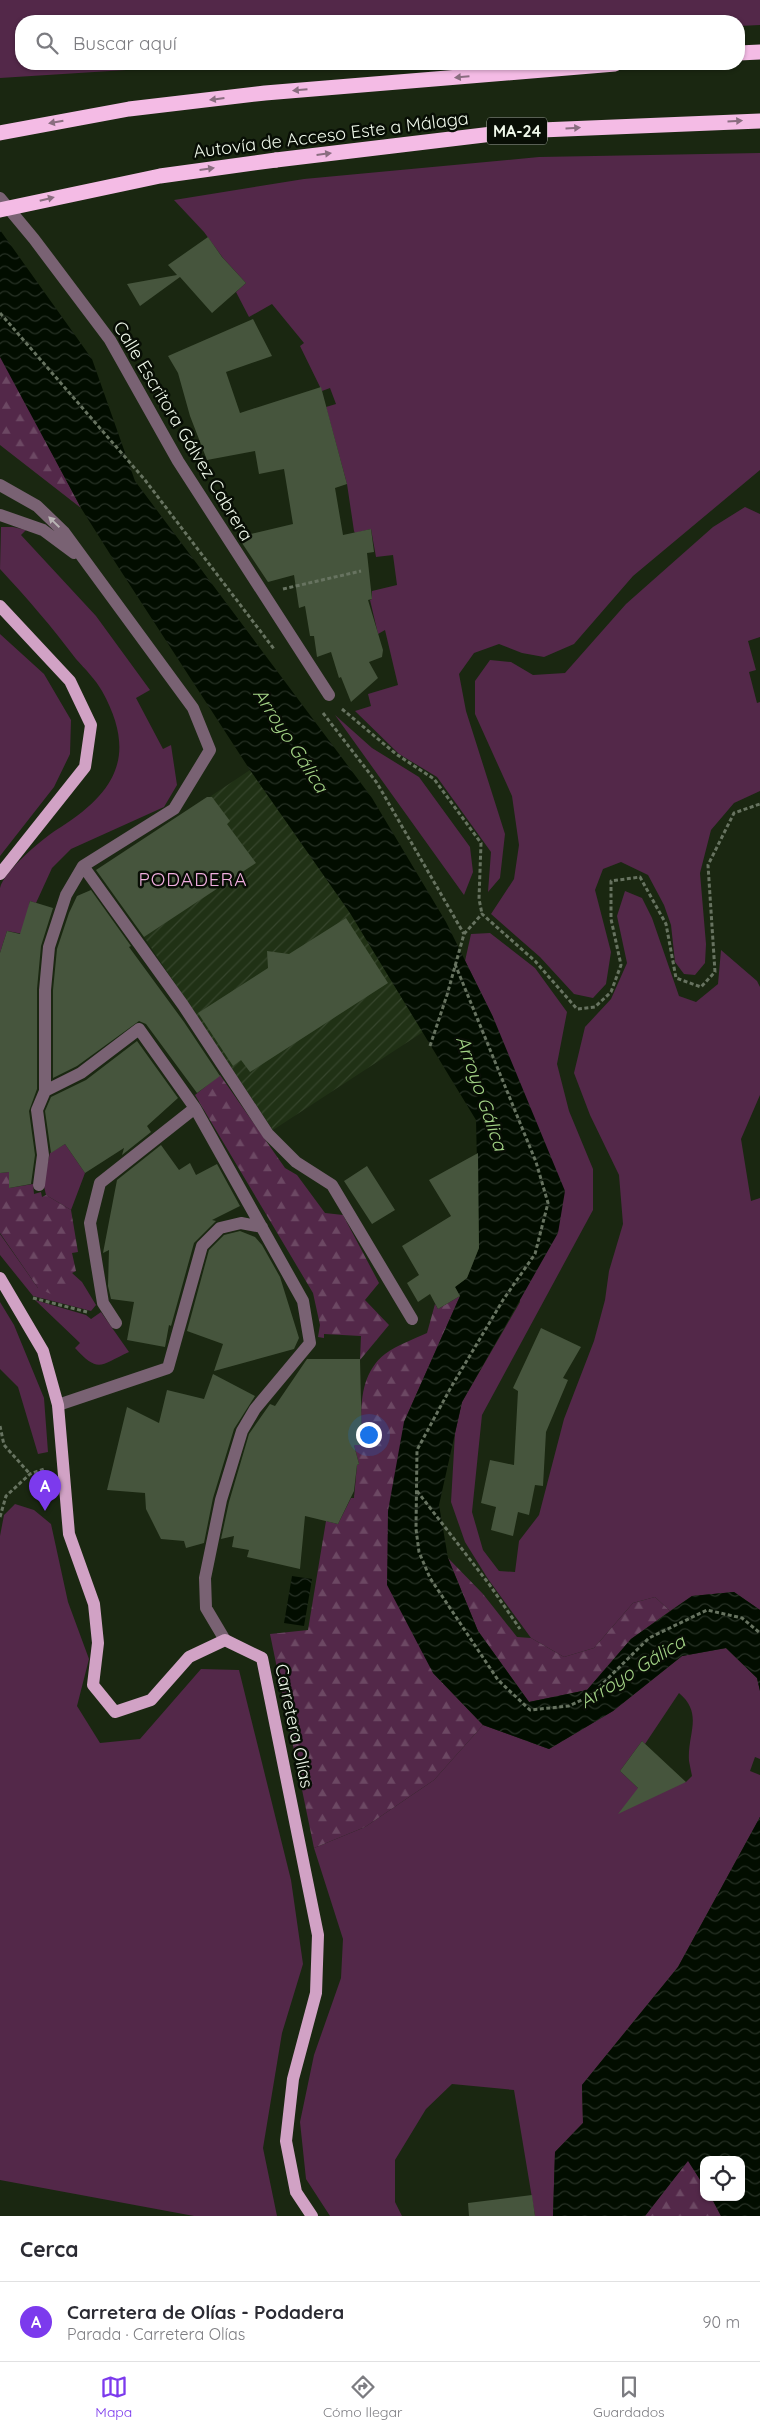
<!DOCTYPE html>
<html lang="es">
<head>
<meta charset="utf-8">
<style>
  body { margin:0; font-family:Quicksand,sans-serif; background:#f2f2f3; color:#2b2b33 }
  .controls { position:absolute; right:15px; bottom:15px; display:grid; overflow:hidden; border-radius:10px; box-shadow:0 1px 4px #0004 }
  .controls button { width:45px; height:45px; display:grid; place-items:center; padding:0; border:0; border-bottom:1px solid #e1e1e2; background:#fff; color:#2b2b33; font:25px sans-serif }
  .you { position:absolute; left:368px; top:1434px; width:18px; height:18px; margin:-12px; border:4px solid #fff; border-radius:50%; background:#1a73e8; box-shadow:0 0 0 8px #1a73e833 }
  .badge { display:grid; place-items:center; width:32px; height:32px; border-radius:50%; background:#7c3aed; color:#fff; font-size:16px; font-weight:700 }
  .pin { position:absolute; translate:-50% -41px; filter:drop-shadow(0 1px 2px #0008) }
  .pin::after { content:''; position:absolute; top:26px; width:18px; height:15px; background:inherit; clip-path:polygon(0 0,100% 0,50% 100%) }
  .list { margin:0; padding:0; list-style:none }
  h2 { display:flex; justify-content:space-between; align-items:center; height:65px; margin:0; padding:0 20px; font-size:21px }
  h2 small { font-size:16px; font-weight:400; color:#7c7c81 }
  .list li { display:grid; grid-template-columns:32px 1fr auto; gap:15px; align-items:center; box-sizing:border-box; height:80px; padding:0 20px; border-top:1px solid #e1e1e2 }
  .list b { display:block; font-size:19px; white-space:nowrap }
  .list p { margin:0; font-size:16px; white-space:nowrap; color:#7c7c81 }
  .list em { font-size:16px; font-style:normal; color:#7c7c81 }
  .icon { flex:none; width:28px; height:28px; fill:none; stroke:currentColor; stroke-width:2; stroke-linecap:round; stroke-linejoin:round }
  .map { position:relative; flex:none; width:760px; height:2216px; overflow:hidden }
  .search { position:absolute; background:#fff; box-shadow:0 1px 4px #0004; left:15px; right:15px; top:15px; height:55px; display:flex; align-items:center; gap:12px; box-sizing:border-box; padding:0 18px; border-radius:20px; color:#7c7c81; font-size:19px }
  .sheet { height:145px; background:#fff }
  nav { display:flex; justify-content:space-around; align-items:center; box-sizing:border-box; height:70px; border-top:1px solid #e1e1e2; background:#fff; font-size:14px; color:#7c7c81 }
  nav a { display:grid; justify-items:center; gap:2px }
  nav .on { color:#7c3aed }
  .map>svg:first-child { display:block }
  .industrial { fill:url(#industrial-furrows) }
  .grass { fill:#532849; fill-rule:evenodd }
  .forest { fill:url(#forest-firs) }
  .water { fill:url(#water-waves) }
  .building { fill:#46553d }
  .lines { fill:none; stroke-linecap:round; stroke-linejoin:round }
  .path { stroke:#677360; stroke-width:3; stroke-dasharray:4 2.5; stroke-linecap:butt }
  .minor { stroke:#796273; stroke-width:12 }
  .major { stroke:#d1a2c5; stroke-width:12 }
  .highway { stroke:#f4bbe5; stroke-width:15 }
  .highway-bridge { stroke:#f4bbe5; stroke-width:15 }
  .oneway { fill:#8a6d80 }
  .oneway2 { fill:#b9b4b4 }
  .labels { text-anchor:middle; stroke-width:5; stroke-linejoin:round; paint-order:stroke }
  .shield { fill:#080e05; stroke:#a9b1a5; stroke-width:1 }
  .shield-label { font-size:16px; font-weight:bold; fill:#eef7e9 }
  .street-label { font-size:18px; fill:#eef7e9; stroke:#080e05 }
  .water-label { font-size:19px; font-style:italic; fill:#a3d386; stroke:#080e05 }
  .neighbourhood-label { font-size:19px; letter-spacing:1px; fill:#f1aee0; stroke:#080e05 }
</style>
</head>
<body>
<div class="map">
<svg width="760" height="2216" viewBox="0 0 760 2216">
  <defs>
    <pattern id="industrial-furrows" width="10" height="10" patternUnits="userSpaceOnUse" patternTransform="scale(1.25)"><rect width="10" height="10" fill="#203115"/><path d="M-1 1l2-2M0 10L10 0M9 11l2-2" fill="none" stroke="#36452c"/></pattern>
    <pattern id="forest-firs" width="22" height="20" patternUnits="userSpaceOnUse" patternTransform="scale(1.25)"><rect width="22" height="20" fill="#532849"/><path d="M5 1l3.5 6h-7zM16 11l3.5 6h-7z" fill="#6c4863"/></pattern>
    <pattern id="water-waves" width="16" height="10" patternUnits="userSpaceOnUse" patternTransform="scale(1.25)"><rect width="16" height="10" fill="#020d00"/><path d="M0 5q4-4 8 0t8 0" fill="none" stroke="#273125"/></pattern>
  </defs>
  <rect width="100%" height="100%" fill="#1a2711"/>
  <path class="industrial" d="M250,770l100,143 73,119 -150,98 -129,-193 111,-74 -47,-65z"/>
  <path class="grass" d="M0,0h760v25l-21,1v-5h-718v43h256l-151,6 -126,8z
    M760,153v317l-127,106 -59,68 -30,13 -22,-4 -23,-9 -25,9 -15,21 7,37 39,123 -5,44 -12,14 3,-40 -54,-75 -38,-23 -44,-43 16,-5 -3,-12 30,-9 -13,-55 -7,4 -8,-34 2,-1v-8l25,-6 -4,-30 -17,2 -5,-28 -16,4 -1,-2 -7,-47 -21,-77 10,-3 -6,-16 -8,3 -22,-45 4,-3 -32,-39 -23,13 -13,-25 10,-9 -23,-25 -19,-26 -30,-32 130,-21 235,-22z
    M745,507l15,7v123l-12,4 8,29 -7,2 8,31 3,-1v89l-26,12 -23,27 -11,43 6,71 -1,19 -10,12 -11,-1 -9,-12 -4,-37 -7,-20 -16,-30 -27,-13 -18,7 -8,21 16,62 -5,32 -13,14 -19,-4 -34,-37 -49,-43 23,-35 5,-34 -7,-49 -37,-82v-33l15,-21 21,2 22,13 32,-2 61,-69 87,-77z
    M1,527h12l13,3 -5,5 75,81 54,74 -14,8 27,51 8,-4 6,40 -13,22 -93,42 -19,19 -16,35 -6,-2 -7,33 -16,-3 -7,22c0,-18 0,-48 0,-65 4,-17 45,-52 61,-61 56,-36 76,-73 41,-136 -6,-11 -17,-22 -26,-32 -24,-32 -49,-61 -76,-90z
    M0,634l44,40 27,46 -1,34 -16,33 -54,69z
    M335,715l37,33 47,29 51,70 3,25 -9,23z
    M625,891l17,7 10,20 27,78 17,6 22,-18 3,-34 36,31 3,6v108l-19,44 10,62 9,-3v412l-26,-18 -42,4 -22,15 -15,-14 -22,6 -39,45 -30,9 -33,-19 -43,-59 -23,-37 -14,-40 4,-69 7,-31 58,-100 -27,-285 -28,-56 6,-27 19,-1 45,35 32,44 -10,52 12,47 24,58v41l-111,205 -10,97 11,38 16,21 16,1 4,-31 20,-26 25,-96 30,-78 11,-41 4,-29 14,-47 -4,-49 -29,-60 -16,-42 11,-46 26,-28 16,-36 -10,-47z
    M65,1144l20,29 -14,37 -25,-15 -3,-13 7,-29z
    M0,1234l38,54 34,-15 10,9 14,23 -5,6 -58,-15 -33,-41z
    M35,1300l51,15 5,4 10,-7 28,40c-29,13 -30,22 -54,-4l5,-5z
    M0,1302l14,23 30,73 4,54 -10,2 -20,-67 -18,-18z
    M15,1504l19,6 17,14 17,78 21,57 -12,47 23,37 40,-4 61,-70 38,1 52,210 12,84 -21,69 -19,115 14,68h-83l-194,-36v-644l4,-21z
    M726,1648l31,30 3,13v68l-5,-2 -5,14 10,4v42l-82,150 -96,118 1,38 -28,29 -2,64h-18l-21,-126 -62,-6 -26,25 -31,51v42l7,14h-72l-24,-37 -6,-57 14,-67 27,-77 2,-39 -29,-91 51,-21 69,-47 49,-55 66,24 64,-38 69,-55zM679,1693c25,21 8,41 10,68 1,5 2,10 3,15l-6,6 -48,6 -18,-17 22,-30 3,3z"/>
  <path class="forest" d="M0,357l5,7 76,144 -81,-63z
    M220,1075l65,93 12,7 28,38 18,2 36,68 -14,17 24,25 -29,35 1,-24 -37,-2v4l-6,-1 2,-12 -7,-32 -118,-198z
    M9,1172v16l24,-4 1,10 7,-2 1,5 4,-2 25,15 7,42 -6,1 4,18 -4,2 2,5 -3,16 -7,3h-7l-19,-9 -38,-55v-60z
    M460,1296l-56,126 29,251 50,52 -49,55 -69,47 -51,21 -44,-214 38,-4 18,-109 12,3 13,-26h3l3,-33 2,-1 -5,-19h8c-1,-31 -5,-69 23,-91 12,-9 29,-15 42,-21l8,-29 3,5z
    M448,1558l35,36 34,43 14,1 33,19 30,-9 39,-45 22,-6 15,14 -39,28 -44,51 -58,12 -51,-71z
    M688,2160l16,26v11h7l10,19h-76z"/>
  <path class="water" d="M0,230l92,129 43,122 237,317 74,124 47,95 72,174 -7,42 -96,169 -23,103 9,53 30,73 51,71 58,-12 44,-51 61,-43 42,-4 26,18v81l-3,-13 -31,-30 -44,8 -69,55 -64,38 -66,-24 -50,-52 -46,-88 1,-74 16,-89 56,-126 -5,-9 12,-9 12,-30 -3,-128 -126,-207 -100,-143 -135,-208 -34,-54 -81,-151z
    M292,1576l20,3 -8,47 -20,-3z
    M760,1817v399h-39l-10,-19h30v-37h-37v26l-16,-25 -43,55h-92l2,-64 28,-29 -1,-38 96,-118z"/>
  <path class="building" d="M208,237l14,20 24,26 -34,30 -32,-36 -40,29 -13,-22 50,-9 -9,-10z
    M253,319l19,37 -46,16 14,41 81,-26 26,97 -12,4 8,47 28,-6 3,23 -7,1 5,46 -4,1 15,50 -1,7 -13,5 9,16 -27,24 -10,-25 -2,1 -8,-26 -14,5 -3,-21h-4l-5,-30 -6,2 -5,-33 -26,7 -30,-45 55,-13 -9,-55 -25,5 -4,-23 -48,9 -17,-44 -12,-43 -10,-17z
    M207,797h5l18,24 -3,3 29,39 -112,74 -48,-67z
    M91,890l40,56 -2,1 55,75 36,54 -23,17 -51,-69 -7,-3 -62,45 -24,12v-88l4,-41 12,-36 8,-17z
    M30,901l23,7 -12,38 -4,43v100l-8,22 6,44 -4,29 -22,4v-16l-9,1v-220l7,-22 13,3z
    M346,918l42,65 -138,89 -9,-12 -8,6 -35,-53 70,-45 -1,-17 22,3z
    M137,1041l41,57 -31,28 4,6 -29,23 2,-7 -39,25 -20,-29 -14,9 -6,-42 6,-14 35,-17z
    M161,1145l18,25 11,-7 6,12 21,-11 23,42 -28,14 4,1 -22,22 -23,83 -2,-1 -4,22 -38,-7 7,-38 -23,-3 -3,-13 1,-36 -6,3 14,-73z
    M478,1153l1,95 -12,30 -12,9 5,9 -22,13 -8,-15 -12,8 -11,-19 12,-8 -17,-29 49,-30 -22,-36z
    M367,1166l28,44 -23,14 -28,-43z
    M240,1231l15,6 7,8 18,32 19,61 -5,11 -80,22 9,-27 -36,-13 22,-81 15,-15z
    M541,1328l40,19 -18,31 5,2 -22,52 -3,54 -8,-1 -6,30 -11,-3 -5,24 -22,-6 5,-23 -15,-4 9,-43 24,5 4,-74 -5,-3z
    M307,1359h53l2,86h-8l5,19 -2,1 -3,26 -16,33 -33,-8 -5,53 -53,-12 2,-7 -17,-3 2,-11 -13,3 8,-37 20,-68 21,-30 5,2z
    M213,1374l42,22 -21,33 -21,69 -9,45 -18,5 -2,-7 -23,-2 -15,-30 -1,-16 -38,-3 20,-83 32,16 8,-33 37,9z
    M642,1741l44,41 -68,32 20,-26 -18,-17z
    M532,2195l3,21h-66l-1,-13z"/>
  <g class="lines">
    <path class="path" d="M0,313l145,167 129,169
      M283,589l78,-18
      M342,709l54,45 38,25 47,64 -2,56 3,15
      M323,713l54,70 87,151
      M455,964l81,198 12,41 -13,51 -32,46 -53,89 -33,61 -1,79 3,23 11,26 68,102 32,30 39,-4 21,-10 59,-58 58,-28 35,8 18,15
      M430,1046l17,-51 17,-61 18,-20 53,47 42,48 18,-2 16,-15 10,-27 -10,-46v-38l29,-4 26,47 10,54 25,9 14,-15 -7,-107 26,-52 26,-9
      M33,1298l54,14
      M0,1426l4,19 26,29
      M417,1491l72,93 31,45
      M0,1517l6,-21 24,-22 14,-5"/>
    <path class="minor" d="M0,198l34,41 76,101 68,121 151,234
      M0,485l37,21 27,26 129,176 17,42 -36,59 -91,57 -17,29 -17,52 -4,43v101l-8,19 6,45 -4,30
      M0,515l43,15 31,23
      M83,866l100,139 85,129 28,28 36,23 80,134
      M45,1091l36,-18 58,-44 56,79 108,193 7,42 -55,66 -13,22 -21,69 -16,78 1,30 19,32
      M116,1323l-13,-20 -13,-80 10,-40 95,-75
      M58,1405l110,-37 34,-122 18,-18 21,-5 21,4"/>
    <path class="major" d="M0,606l70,75 21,44 -6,42 -85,107
      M0,1278l43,73 15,54 11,129 25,70 4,39 -5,42 22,27 36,-12 38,-43 36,-17 37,18 56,277 -2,58 -23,86 -7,62 10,51 16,24"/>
    <path class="highway" d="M739,53l21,-1
      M0,133l129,-24 136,-16 350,-29
      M276,160l241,-29 243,-10"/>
    <path class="highway-bridge" d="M0,210l160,-34 116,-16"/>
  </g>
  <defs><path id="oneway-solid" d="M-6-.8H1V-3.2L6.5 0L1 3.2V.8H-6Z" transform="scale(1.25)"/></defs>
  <g class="oneway">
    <use href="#oneway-solid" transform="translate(462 77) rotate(175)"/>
    <use href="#oneway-solid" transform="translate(300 90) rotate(175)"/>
    <use href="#oneway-solid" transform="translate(217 99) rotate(173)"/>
    <use href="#oneway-solid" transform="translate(735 121) rotate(-3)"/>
    <use href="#oneway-solid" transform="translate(56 122) rotate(170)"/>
    <use href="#oneway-solid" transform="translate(573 128) rotate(-3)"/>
    <use href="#oneway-solid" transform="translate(324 154) rotate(-7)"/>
    <use href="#oneway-solid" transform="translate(207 169) rotate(-8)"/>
    <use href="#oneway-solid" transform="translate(47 199) rotate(-14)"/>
  </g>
  <use class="oneway2" href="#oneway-solid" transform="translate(54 522) rotate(-136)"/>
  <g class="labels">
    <rect class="shield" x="487" y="117.5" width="60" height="27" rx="4"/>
    <g class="shield-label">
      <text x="517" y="137">MA-24</text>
    </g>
    <g class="street-label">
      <text transform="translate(331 135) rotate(-7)" y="6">Autovía de Acceso Este a Málaga</text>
      <text transform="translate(183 431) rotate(59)" y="6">Calle Escritora Gálvez Cabrera</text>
      <text transform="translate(294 1726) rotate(78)" y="6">Carretera Olías</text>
    </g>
    <g class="water-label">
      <text transform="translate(291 740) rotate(57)" y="7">Arroyo Gálica</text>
      <text transform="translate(482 1093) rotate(71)" y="7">Arroyo Gálica</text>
      <text transform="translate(632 1671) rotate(-32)" y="7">Arroyo Gálica</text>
    </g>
    <g class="neighbourhood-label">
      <text x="193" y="886">PODADERA</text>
    </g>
  </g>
</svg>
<div class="controls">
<button><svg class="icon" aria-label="locate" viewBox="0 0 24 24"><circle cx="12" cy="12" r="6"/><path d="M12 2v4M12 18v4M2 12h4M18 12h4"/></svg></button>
</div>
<div class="you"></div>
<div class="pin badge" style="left:45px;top:1511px">A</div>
<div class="search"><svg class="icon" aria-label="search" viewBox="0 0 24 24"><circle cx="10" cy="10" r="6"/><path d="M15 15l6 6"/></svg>Buscar aquí</div>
</div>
<section class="sheet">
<h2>Cerca<small></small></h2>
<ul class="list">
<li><span class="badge">A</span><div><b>Carretera de Olías - Podadera</b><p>Parada · Carretera Olías</p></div><em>90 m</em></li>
</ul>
</section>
<nav>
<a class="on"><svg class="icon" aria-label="map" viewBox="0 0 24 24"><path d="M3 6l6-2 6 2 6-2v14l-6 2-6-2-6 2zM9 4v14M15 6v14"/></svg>Mapa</a>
<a><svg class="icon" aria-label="directions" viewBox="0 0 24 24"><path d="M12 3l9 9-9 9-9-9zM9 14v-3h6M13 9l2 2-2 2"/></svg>Cómo llegar</a>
<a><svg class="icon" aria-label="saved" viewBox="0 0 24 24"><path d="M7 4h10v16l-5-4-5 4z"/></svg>Guardados</a>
</nav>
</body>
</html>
